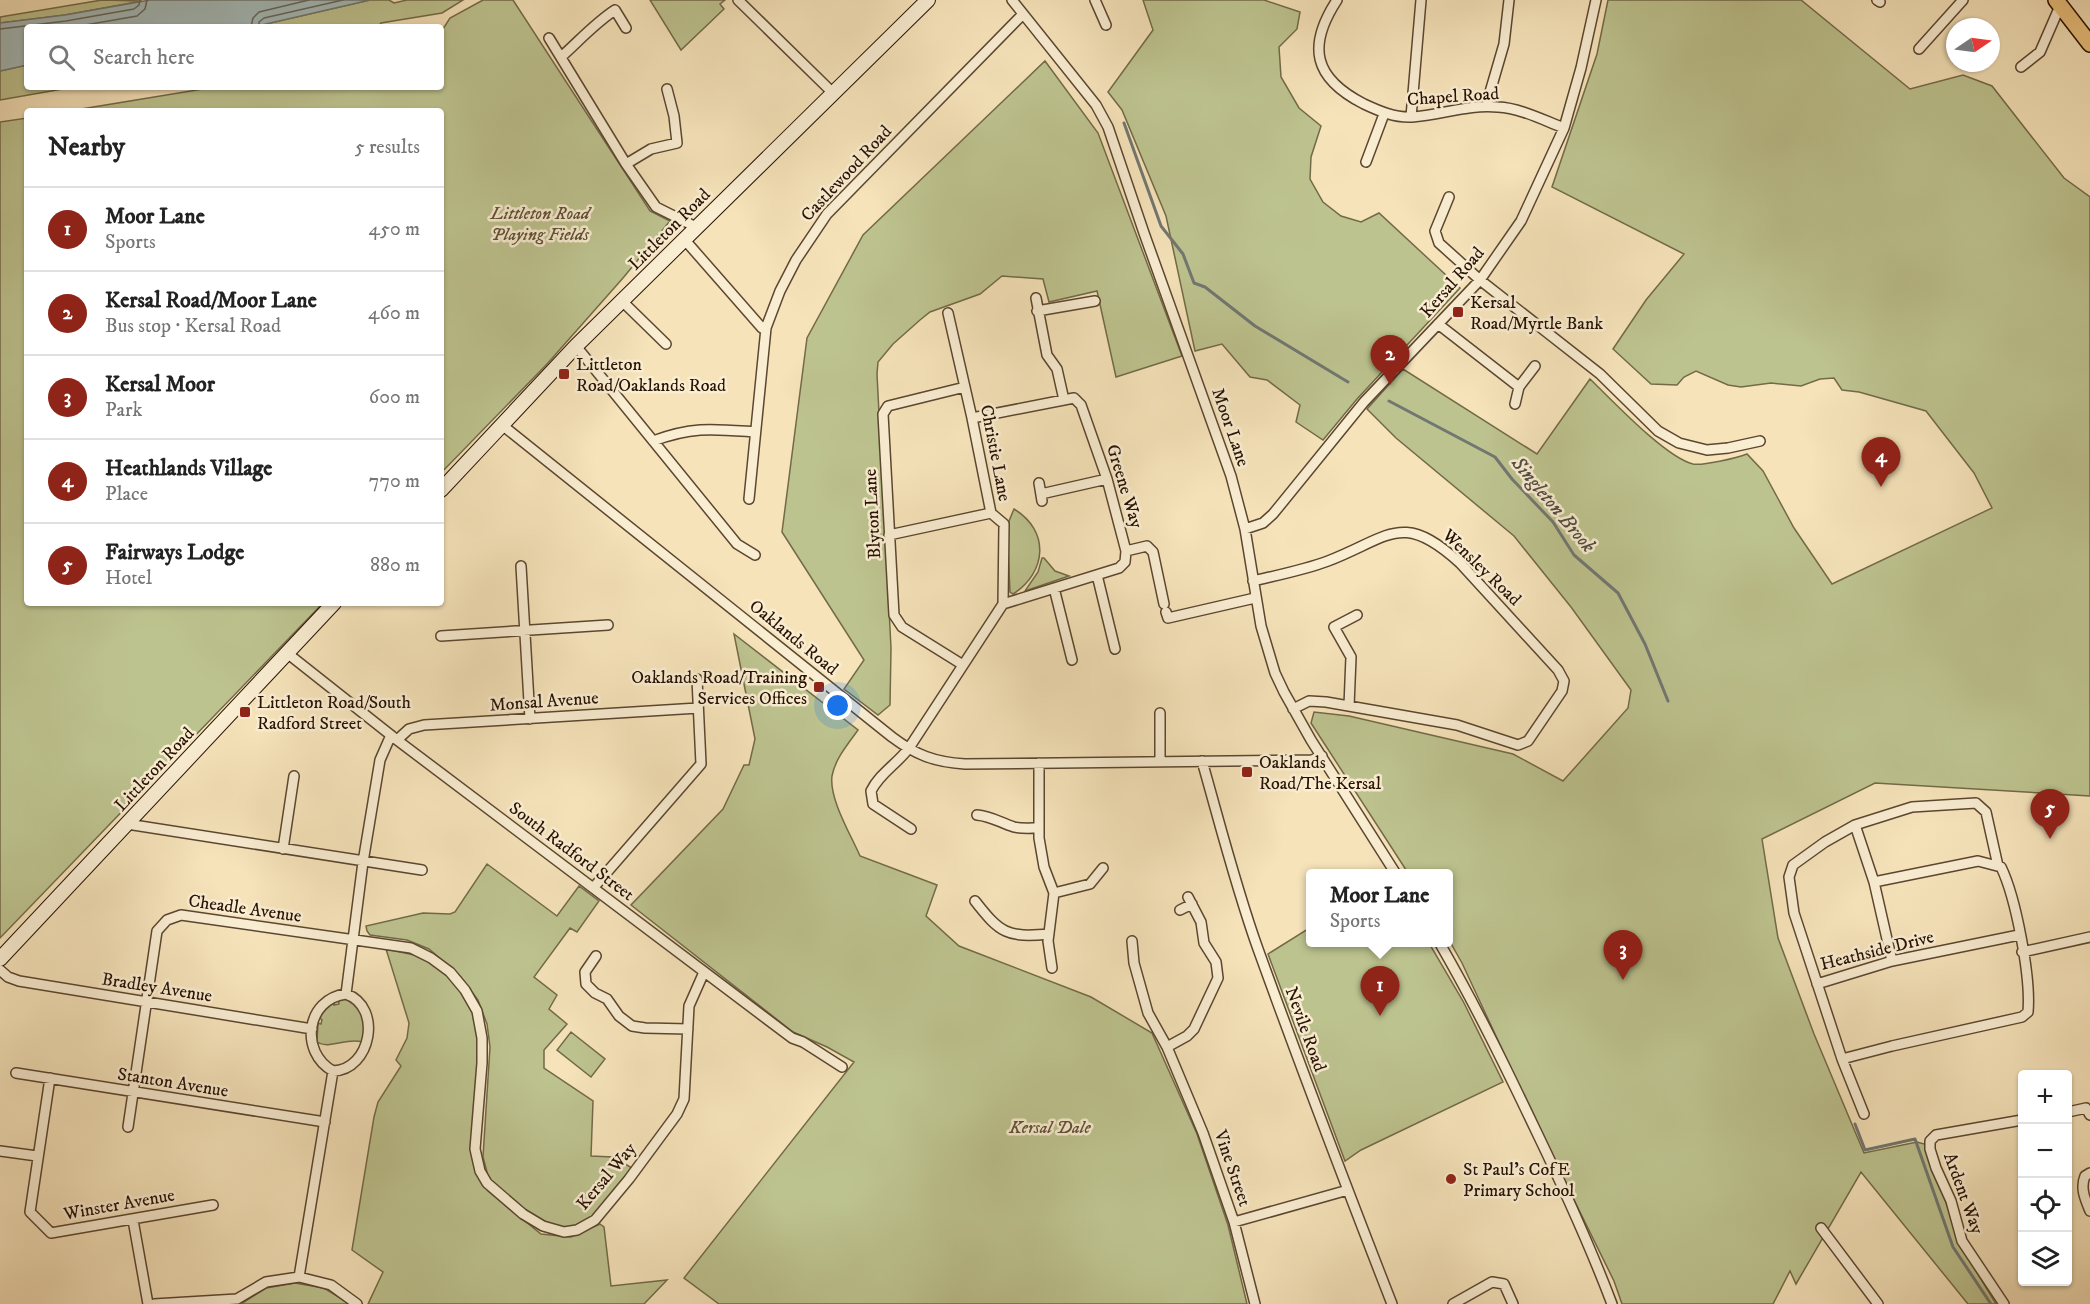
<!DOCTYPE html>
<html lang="en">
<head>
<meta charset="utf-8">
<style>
  body { margin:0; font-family:"IM FELL DW Pica",serif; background:#f2f2f2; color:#222 }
  .controls { position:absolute; right:18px; bottom:18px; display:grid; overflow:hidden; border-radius:6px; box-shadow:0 2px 4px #0004 }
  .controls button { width:54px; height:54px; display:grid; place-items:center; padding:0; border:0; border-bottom:2px solid #e0e0e0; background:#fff; color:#222; font:30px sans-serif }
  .compass { position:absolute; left:1946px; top:18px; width:54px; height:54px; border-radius:50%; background:#fff; box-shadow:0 2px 4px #0004; rotate:77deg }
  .you { position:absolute; left:838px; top:706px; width:21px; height:21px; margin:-15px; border:4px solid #fff; border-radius:50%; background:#1a73e8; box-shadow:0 0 0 9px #1a73e833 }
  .badge { display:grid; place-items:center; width:39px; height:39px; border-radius:50%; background:#8f2418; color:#fff; font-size:20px; font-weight:700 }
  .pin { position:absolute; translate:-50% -50px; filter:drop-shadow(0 2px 3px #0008) }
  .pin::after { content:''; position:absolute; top:32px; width:21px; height:18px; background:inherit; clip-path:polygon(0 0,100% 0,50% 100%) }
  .popup { position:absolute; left:1306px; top:869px; width:147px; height:78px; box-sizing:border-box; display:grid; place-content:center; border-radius:6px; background:#fff; filter:drop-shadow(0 2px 4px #0005); font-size:20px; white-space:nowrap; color:#767676 }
  .popup b { font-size:22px; color:#222 }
  .popup::after { content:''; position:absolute; left:50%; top:100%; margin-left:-12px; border:12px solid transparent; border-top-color:#fff }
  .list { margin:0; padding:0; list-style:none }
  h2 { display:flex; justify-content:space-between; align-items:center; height:78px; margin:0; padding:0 24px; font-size:26px }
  h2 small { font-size:20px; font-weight:400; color:#767676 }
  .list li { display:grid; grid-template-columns:39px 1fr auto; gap:18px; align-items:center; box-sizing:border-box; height:84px; padding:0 24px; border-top:2px solid #e0e0e0 }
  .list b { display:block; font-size:22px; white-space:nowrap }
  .list p { margin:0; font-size:20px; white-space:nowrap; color:#767676 }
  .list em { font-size:20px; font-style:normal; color:#767676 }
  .icon { flex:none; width:33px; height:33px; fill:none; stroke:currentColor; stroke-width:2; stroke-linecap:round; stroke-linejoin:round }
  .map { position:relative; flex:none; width:2090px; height:1304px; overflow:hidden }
  .search { position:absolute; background:#fff; box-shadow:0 2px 4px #0004; left:24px; top:24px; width:420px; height:66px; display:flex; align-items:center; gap:15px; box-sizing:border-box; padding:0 21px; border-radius:6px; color:#767676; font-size:22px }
  .panel { position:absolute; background:#fff; box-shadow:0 2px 4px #0004; left:24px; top:108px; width:420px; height:498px; border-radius:6px }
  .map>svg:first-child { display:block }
  .green { fill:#bdc38f; stroke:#726a48; stroke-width:1.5 }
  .water { fill:#a3bbbb; stroke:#717771; stroke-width:1.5 }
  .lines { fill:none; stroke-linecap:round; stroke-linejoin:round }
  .shore { stroke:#65665e; stroke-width:1.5 }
  .stream { stroke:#717771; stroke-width:3 }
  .street-casing { stroke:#5b4630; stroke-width:12 }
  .secondary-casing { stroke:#271102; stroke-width:16 }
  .primary-casing { stroke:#271102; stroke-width:18 }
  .street { stroke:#f9edd2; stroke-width:9 }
  .secondary { stroke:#f9edd2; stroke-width:14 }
  .primary { stroke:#ebc27d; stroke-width:15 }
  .poi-dot { fill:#8f2418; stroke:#f9edd2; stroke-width:2 }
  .labels { text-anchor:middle; stroke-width:5; stroke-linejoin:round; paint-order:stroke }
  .street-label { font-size:18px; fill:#271102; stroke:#f9edd2 }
  .park-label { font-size:18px; font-style:italic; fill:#5c4f33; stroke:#f9edd2 }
  .poi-label { font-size:18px; fill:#271102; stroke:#f9edd2; text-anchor:start }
  .water-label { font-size:20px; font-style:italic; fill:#524c43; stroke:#f9edd2 }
</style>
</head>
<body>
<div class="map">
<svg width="2090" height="1304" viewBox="0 0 2090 1304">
  <rect width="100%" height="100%" fill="#f6e3ba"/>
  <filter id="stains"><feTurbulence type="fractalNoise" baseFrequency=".00333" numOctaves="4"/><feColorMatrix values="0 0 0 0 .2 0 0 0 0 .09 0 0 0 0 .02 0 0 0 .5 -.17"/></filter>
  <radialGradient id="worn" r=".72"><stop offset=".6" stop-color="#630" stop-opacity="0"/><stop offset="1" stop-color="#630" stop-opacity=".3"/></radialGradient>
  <path class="green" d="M102,0l40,1 -77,14 -65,8v-6z
    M370,0h19l5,3 13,-3h56l-21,13 -61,10 -3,4h-125z
    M483,0h30l137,211 20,10 -47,57 -76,86 -106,109v-362h-372l146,-24h226v-55l9,-14z
    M650,0h75l-5,4 4,5 -43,41z
    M1143,0h121l36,12 -3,17 -18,18 2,30 18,31 22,18 -10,31 -1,22 13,23 18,14 20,6 18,-9 81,75 -103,111 -34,41 -27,-18 4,-17 -33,-25 -17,-3 -28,-33 -27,7 -29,-135 -44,-106 -14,-18 45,-62z
    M1608,0h193l109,89 53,-14 29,11 72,92 26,19v599l-215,-13 -113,56 16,99 36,96 50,119 53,-11 11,3 31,98 37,61h-28l-107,-132 -65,112 -6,-13 -17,33h-151l-8,-23 -72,-146 -80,-172 -13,-23v-66l-41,-1 -97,-150 3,-11 35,4 164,38 50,27 65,-73 3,-18 -60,-83 -57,-71 -118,-98 -29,-29 36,-40 134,85 53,-75c22,21 75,78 103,85 9,2 44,-6 54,-10l16,17 31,57 38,56 160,-76 -18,-35 -48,-62 -67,-19 -17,-2 -8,-12 -14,1 -19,7 -30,-3 -30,4 -13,-2 -32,-14 -12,6 -7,8 -26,-1 -38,-35 33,-49 38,-46 -132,-67 45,-133z
    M1045,61l53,72 84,223 -66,21 -19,-86 -48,11 -6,-23 -41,-3 -22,18 -50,18 -10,8 -27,24 -15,18 -1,12 14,274 -1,57 -12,10 -34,-26 20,-29 -82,-128 25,-194 56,-103z
    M27,65v22h47l-74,13v-29z
    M27,118v485h296l-323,335v-816z
    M1014,509c36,22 33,63 -1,85l-3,-2 -3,-66z
    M1042,558h2l11,13 14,5 -44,15 13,-19z
    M734,634l124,96c-10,14 -23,29 -26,46 -3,23 19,59 28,80l77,29 -11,31 33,30 132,51 61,36 45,101 31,91 19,79h-528l-35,-26 170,-216 -27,-15 -34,-15 -162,-127 92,-96 21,-44h5l6,-26z
    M487,864l70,52 22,-30 20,15 -22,31 -7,-4 -36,49 23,18 -8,14 18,15 -23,26v18l49,33 -2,55 22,1 19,11 -42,52 -20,8 -26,-4 -50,-38 -6,-10 -5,-19 7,-110 -3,-23 -9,-24 -18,-24 -31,-27 -22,-9 -37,-5 -3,-4 -1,-5 57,-13 27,1 5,-2z
    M1311,927v15l118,1 34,58 40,81 -142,68 -16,11 -77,-207z
    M386,949l33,7 12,6 20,16 11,13 9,16 8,28 -1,140 10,16 53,43 30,3 29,-13 4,3 7,59 56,-6 -23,24h-276l15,-32 -31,-22 22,-133 4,-15 23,-36 -5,-6 11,-22 2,-15z
    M338,998l13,1c12,13 16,25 11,43 -15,-5 -33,8 -45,0l1,-19 3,1 1,-4 -2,-2 3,-7 10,-11 1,5 5,-1z
    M571,1032l34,27 -14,18 -34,-27z
    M295,1283l29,5 26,16h-109l25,-16z"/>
  <path class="water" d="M150,0h220l-117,27h-226v38l-27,6v-48l65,-8z"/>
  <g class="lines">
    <path class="shore" d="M74,27l63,-11 8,-7 2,-9
      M251,27l2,-9 6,-6 50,-12
      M259,27v-5l5,-4 79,-18
      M0,29l66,-8 68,-12 5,-4 1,-5"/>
    <path class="stream" d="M1124,123l37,103 22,28 11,29 11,4 50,39 93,56
      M1389,401l106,56 17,22 41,43 21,33 44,38 27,51 23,57
      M1855,1124l10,26 50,-11 38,108 38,57"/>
    <defs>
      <path id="street" d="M738,0l95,93
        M1012,0l84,105 12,22 36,106 87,243 14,53 16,97 14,47 9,19 27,48 85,134
        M1095,0l11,25
        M1337,0c-30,46 -24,78 27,104 15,7 31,14 48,13 29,-2 57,-13 86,-10 22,1 45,13 66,21
        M1877,0l3,2
        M549,38l77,126 30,43 40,20
        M1919,49l44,-49
        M561,57c18,-16 34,-34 54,-47l11,18
        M2021,67l19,-15 20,-46
        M1488,106v-7l16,-55 5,-44
        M1411,117l10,-117
        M1366,162l18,-48
        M626,164l25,-15 26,-6 -3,-27 -7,-27
        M1449,197l-14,34 4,12 41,37 120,94 58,57 21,12 28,7 21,-2 32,-7
        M684,239l78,89h4
        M1036,298l11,57 10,14 7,31
        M622,301l44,43
        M1037,311l58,-10
        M1438,324l81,63 16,-21
        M576,346l161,198 18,11
        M1515,404l4,-17
        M972,418l102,-20 7,7 26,74 19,72 -1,11 -6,6 -116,36
        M502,425l390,312c24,18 42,25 73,27l347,-4 10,-4
        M653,441c40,-15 61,-12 102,-9
        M1039,483l3,18
        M1041,494l66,-15
        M749,499l17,-171 14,-37 16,-31 31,-46 196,-200
        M1245,529l18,-6 10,-9 91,-112 116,-122 41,-59 43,-93 17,-60 15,-68
        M889,535l102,-22
        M1126,551l21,-5 6,6 11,52
        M521,566l9,153
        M1097,575l18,74
        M1253,581c25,-6 51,-11 75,-20 62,-24 74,-51 132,2l98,107 6,11 -2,10 -34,50 -10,4 -61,-20 -131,-23 -17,-1 -16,8
        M1054,588l18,72
        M1166,612l2,6 87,-20
        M441,636l167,-11
        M287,653l110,87 395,298 11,4 39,25
        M963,665l-61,-38 -8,-12 -11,-201 5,-8 77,-19
        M1349,706l2,-49 -17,-30 23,-12
        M397,740l12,-11 15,-4 274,-17
        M1160,761v-48
        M1202,761c18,63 34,127 56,188 43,119 88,237 134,355
        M1039,763v75l5,29 10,26 -6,48 4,27
        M977,815c14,1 24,8 37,12 8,2 17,1 25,1
        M127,824l295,46
        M1855,825l19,57 18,79
        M911,829l-38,-25 -2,-13c9,-18 26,-27 38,-43l94,-144 1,-80 -13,-11 -19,-95 -24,-105
        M283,849l11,-73
        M594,887l107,-123 -4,-85
        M1054,893l36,-9 13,-16
        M975,901c25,32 32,37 74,33
        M1180,910l12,-6
        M1132,941l2,22 14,50 19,34 36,86 31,89 21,82
        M1439,942c36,62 67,126 98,191 27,56 53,113 75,171
        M2022,952l68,-15
        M596,956l-11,16 1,12 9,9 12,6 12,17 13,10 13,2 43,1
        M0,970l8,7 11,4 293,48
        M1817,984l75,-23 127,-26
        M346,994l17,-132 17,-102 11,-25
        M346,994c37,13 25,76 -13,77 -34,-19 -27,-72 13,-77z
        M1167,1047l20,-11 7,-7 24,-51 -2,-16 -12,-19 -3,-21 -13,-25
        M1842,1059l50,-13 130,-29 6,-5c3,-35 -12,-114 -27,-145l-23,-6 -104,21
        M16,1073l309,49
        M50,1078l-20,134 21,21 162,-28
        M2068,1112l18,-4 4,7
        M1864,1114l-22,-55 -48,-146 -5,-36 4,-12 32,-23 30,-17 57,-18 64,-4 10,9 12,54
        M128,1127l29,-196 10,-11 14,-5 230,33 20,10 19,14 15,18 12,21 5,27v25l-7,86 5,22 7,12 36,31 20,12 21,6 13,-2 18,-10 34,-41 48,-65 7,-15 5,-93 15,-34
        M0,1151l37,5
        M2090,1173l-5,3c-5,12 0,23 5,35
        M133,1220l15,84
        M1234,1222l114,-32
        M1821,1228l57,76
        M299,1277l34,-206
        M154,1304l83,-5 29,-17 33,-5 32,8 26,19
        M1453,1304l39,-22 12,2 9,20
        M2004,1304l-42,-63 -11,-40 -15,-33 -6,-19v-8l6,-6 86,-15"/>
      <path id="secondary" d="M441,490l135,-144 352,-346
        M0,959l334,-356"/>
      <path id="primary" d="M2056,0l34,44"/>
    </defs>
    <use href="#street" class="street-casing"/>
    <use href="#secondary" class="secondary-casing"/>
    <use href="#primary" class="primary-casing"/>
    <use href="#street" class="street"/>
    <use href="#secondary" class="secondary"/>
    <use href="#primary" class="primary"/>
  </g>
  <g class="poi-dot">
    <rect x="1452" y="306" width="12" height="12" rx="3"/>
    <rect x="558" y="368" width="12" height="12" rx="3"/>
    <rect x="813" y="681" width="12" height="12" rx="3"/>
    <rect x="239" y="706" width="12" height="12" rx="3"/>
    <rect x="1241" y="766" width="12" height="12" rx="3"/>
    <circle cx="1451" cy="1179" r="6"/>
  </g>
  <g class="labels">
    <g class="street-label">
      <text transform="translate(1453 96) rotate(-4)" y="6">Chapel Road</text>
      <text transform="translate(846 173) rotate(-47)" y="6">Castlewood Road</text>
      <text transform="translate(669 229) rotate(-45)" y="6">Littleton Road</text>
      <text transform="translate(1452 282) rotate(-49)" y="6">Kersal Road</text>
      <text transform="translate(1231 427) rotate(71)" y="6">Moor Lane</text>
      <text transform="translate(996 453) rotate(79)" y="6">Christie Lane</text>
      <text transform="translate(1125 486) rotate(73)" y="6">Greene Way</text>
      <text transform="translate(872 514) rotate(-93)" y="6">Blyton Lane</text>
      <text transform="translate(1482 567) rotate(44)" y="6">Wensley Road</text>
      <text transform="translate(794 637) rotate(39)" y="6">Oaklands Road</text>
      <text transform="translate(544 701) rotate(-4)" y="6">Monsal Avenue</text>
      <text transform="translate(154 769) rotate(-47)" y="6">Littleton Road</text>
      <text transform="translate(572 851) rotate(37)" y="6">South Radford Street</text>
      <text transform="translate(245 908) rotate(8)" y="6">Cheadle Avenue</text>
      <text transform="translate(1877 950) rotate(-14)" y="6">Heathside Drive</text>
      <text transform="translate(157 987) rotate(9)" y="6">Bradley Avenue</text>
      <text transform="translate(1306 1029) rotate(70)" y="6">Nevile Road</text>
      <text transform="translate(173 1082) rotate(9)" y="6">Stanton Avenue</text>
      <text transform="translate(1233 1168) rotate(71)" y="6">Vine Street</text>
      <text transform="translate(606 1176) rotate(-50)" y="6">Kersal Way</text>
      <text transform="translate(1964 1193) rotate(70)" y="6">Ardent Way</text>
      <text transform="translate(119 1204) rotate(-10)" y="6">Winster Avenue</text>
    </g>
    <g class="park-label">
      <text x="540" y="219">Littleton Road<tspan x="540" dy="21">Playing Fields</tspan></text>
      <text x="1050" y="1133">Kersal Dale</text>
    </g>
    <g class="poi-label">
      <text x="1470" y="308">Kersal<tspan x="1470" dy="21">Road/Myrtle Bank</tspan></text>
      <text x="576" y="370">Littleton<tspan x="576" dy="21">Road/Oaklands Road</tspan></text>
      <text x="807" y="683" text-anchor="end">Oaklands Road/Training<tspan x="807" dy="21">Services Offices</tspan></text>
      <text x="257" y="708">Littleton Road/South<tspan x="257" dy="21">Radford Street</tspan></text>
      <text x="1259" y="768">Oaklands<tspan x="1259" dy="21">Road/The Kersal</tspan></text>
      <text x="1463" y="1175">St Paul's CofE<tspan x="1463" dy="21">Primary School</tspan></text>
    </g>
    <g class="water-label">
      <text transform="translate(1554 504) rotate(50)" y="7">Singleton Brook</text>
    </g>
  </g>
  <rect width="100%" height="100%" filter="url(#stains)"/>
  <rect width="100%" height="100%" fill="url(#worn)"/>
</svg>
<div class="controls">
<button>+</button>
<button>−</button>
<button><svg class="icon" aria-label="locate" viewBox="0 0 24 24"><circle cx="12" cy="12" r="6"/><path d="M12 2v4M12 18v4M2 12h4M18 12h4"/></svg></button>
<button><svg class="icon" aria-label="layers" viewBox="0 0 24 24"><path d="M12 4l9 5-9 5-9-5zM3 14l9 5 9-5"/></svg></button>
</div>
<svg class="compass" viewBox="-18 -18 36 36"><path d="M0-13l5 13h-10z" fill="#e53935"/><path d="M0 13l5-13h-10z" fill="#767676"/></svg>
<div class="you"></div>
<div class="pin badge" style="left:1380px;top:1016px">1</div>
<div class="popup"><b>Moor Lane</b>Sports</div>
<div class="pin badge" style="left:1390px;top:385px">2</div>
<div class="pin badge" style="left:1623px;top:980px">3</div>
<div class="pin badge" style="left:1881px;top:487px">4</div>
<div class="pin badge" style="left:2050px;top:839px">5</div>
<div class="search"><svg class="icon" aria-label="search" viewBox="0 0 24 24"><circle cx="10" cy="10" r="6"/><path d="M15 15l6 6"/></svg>Search here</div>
<section class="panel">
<h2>Nearby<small>5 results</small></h2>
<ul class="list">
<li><span class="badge">1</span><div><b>Moor Lane</b><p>Sports</p></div><em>450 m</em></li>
<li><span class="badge">2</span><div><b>Kersal Road/Moor Lane</b><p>Bus stop · Kersal Road</p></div><em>460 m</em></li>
<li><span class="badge">3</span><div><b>Kersal Moor</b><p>Park</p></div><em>600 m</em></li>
<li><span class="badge">4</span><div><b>Heathlands Village</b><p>Place</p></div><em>770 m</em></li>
<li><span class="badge">5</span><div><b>Fairways Lodge</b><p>Hotel</p></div><em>880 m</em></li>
</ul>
</section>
</div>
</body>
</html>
